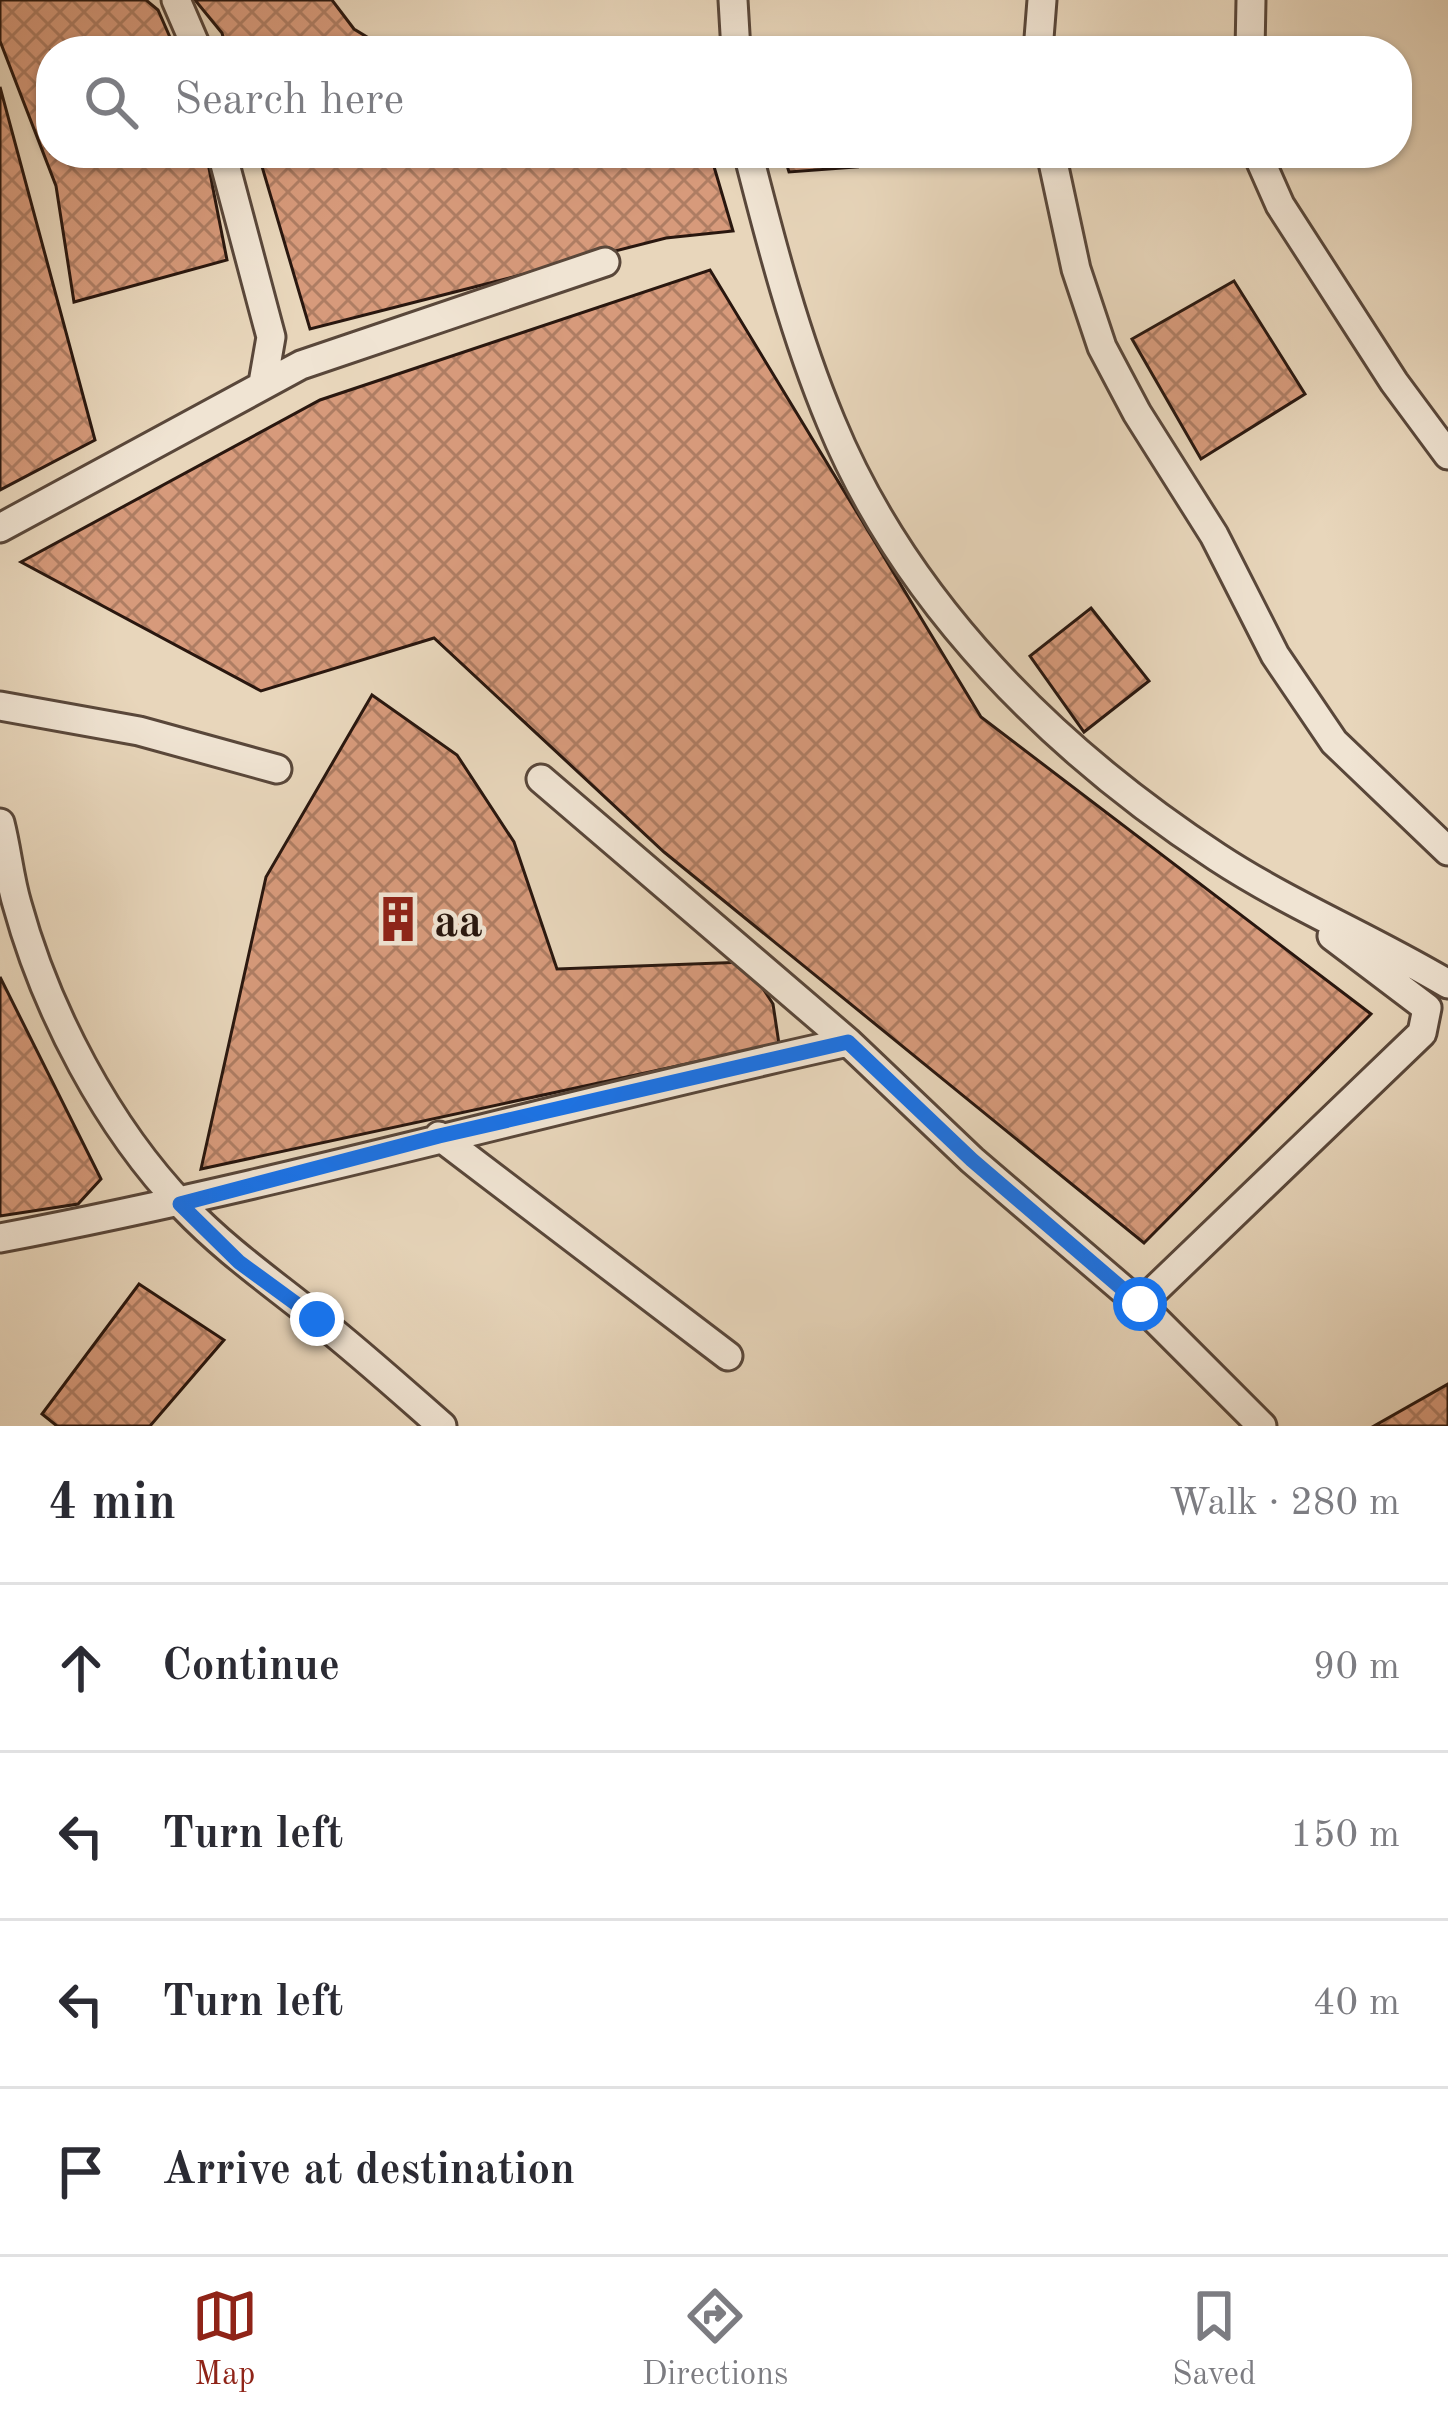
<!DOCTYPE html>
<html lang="en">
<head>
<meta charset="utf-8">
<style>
  body { margin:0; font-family:"Old Standard TT",serif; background:#f7f7f7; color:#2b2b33 }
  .stop { position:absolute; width:36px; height:36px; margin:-27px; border:9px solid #1a73e8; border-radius:50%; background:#fff }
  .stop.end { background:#1a73e8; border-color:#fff; box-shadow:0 3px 12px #0008 }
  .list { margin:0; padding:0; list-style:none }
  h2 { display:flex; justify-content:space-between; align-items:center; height:156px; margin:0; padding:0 48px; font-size:51px }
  h2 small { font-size:39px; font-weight:400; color:#7c7c81 }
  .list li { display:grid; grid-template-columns:78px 1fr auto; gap:36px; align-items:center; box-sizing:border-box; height:168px; padding:0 48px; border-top:3px solid #e1e1e2 }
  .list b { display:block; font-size:45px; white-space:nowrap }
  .list em { font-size:39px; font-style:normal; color:#7c7c81 }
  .icon { flex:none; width:66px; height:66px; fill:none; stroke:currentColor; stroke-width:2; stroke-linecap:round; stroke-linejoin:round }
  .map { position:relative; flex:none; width:1448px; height:1426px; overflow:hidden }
  .search { position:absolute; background:#fff; box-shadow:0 3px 9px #0004; left:36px; right:36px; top:36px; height:132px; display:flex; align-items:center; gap:30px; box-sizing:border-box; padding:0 42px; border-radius:48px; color:#7c7c81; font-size:45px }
  .sheet { height:828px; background:#fff }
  nav { display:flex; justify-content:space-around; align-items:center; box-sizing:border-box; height:168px; border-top:3px solid #e1e1e2; background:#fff; font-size:33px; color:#7c7c81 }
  nav a { display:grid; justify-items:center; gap:6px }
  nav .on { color:#8f2418 }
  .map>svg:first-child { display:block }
  .building { fill:url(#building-cross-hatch); stroke:#29170f; stroke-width:3 }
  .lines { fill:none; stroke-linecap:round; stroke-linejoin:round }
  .minor-casing { stroke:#59473a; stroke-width:33 }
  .minor { stroke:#f0e4d3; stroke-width:27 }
  .route { stroke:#1a73e8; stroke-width:15 }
  .labels { text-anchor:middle; stroke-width:9; stroke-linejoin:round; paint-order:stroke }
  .poi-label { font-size:48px; font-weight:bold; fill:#29170f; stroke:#f0e4d3; text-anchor:start }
</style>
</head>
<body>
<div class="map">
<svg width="1448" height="1426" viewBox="0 0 1448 1426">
  <defs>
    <pattern id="building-cross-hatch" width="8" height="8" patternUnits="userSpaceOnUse" patternTransform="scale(3)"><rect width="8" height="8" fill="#d79a7b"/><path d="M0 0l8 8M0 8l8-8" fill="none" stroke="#ae7d63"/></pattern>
  </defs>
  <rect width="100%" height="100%" fill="#e8d6bb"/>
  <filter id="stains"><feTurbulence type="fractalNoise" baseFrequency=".00167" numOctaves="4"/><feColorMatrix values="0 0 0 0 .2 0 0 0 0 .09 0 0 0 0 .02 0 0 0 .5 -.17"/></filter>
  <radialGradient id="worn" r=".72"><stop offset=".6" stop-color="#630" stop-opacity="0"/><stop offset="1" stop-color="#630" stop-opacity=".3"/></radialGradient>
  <path class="building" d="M0,0h146l12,10 18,41h-125v102h155l21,107 -153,42 -18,-116 -56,-145z
    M195,0h137l22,29 36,22h-163l-5,-18z
    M0,87l95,353 -95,50z
    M258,153h205v4l247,-4 23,78 -67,7 -356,91z
    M783,153h69l5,14 -68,5z
    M710,270l271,447 390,297 -227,229 -480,-391 -230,-214 -173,53 -240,-129 299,-162z
    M1234,281l71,113 -104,65 -69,-120z
    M1091,608l58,73 -65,51 -54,-76z
    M372,695l85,60 57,87 43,127 189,-7 27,42 6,40 -578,125 65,-292z
    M0,977l101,202 -23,25 -78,12z
    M139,1284l85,56 -74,86h-93l-15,-12z
    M1448,1384v42h-74z"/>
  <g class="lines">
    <defs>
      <path id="minor" d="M176,0l22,51
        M733,0l3,51
        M1038,51l4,-51
        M1250,51l1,-51
        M222,153l49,184 -8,46
        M748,153c23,90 47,183 83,269 75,182 224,329 386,435 73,48 156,82 231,127
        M1051,153l25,116 26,78 35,66 77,122 61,120 59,87 114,109
        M1257,153l23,52 114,177 54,73
        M0,528l301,-163 304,-103
        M0,706l139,25 138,38
        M541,779l307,263 124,118 168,144 122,122
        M0,823c7,27 9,54 17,81 29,106 90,223 167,303 41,43 87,75 133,112 43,34 84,71 125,107
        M439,1136l289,220
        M0,1238c285,-54 565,-134 848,-196
        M1140,1304l282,-271 5,-25 -95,-72"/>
    </defs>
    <use href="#minor" class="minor-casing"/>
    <use href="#minor" class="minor"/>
  </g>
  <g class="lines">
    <path class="route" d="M317,1319l-78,-57 -59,-58 259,-68 409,-94 124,118 168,144"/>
  </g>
  <defs>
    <symbol id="building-bare" viewBox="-9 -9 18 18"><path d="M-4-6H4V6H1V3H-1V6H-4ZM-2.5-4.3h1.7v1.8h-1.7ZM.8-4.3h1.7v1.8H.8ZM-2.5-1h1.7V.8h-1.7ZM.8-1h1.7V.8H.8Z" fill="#8f2418" stroke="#f0e4d3" stroke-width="2.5" paint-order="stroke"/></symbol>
  </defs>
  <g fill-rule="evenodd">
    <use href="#building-bare" x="365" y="886" width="66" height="66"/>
  </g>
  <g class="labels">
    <g class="poi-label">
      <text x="434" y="936">aa</text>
    </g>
  </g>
  <rect width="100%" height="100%" filter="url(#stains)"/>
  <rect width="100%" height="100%" fill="url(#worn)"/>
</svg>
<div class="stop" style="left:1140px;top:1304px"></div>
<div class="stop end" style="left:317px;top:1319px"></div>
<div class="search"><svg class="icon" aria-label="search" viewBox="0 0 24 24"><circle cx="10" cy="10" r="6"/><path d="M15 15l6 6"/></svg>Search here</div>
</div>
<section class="sheet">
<h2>4 min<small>Walk · 280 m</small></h2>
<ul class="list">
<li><svg class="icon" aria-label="ahead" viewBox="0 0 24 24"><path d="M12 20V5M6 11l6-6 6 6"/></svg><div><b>Continue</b></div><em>90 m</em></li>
<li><svg class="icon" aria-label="left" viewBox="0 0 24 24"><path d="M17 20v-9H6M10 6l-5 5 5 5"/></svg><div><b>Turn left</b></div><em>150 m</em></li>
<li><svg class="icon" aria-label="left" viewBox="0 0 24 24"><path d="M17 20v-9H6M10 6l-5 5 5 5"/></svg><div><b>Turn left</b></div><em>40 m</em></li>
<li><svg class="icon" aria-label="arrive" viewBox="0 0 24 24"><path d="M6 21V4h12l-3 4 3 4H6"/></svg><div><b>Arrive at destination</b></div></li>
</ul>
</section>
<nav>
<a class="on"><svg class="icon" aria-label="map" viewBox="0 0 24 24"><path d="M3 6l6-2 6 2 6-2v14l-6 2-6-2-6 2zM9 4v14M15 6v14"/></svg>Map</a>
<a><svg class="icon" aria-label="directions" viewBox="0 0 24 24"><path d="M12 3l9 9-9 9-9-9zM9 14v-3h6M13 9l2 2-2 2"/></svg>Directions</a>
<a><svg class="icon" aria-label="saved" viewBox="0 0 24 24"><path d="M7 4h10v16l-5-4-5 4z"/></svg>Saved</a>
</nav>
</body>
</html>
